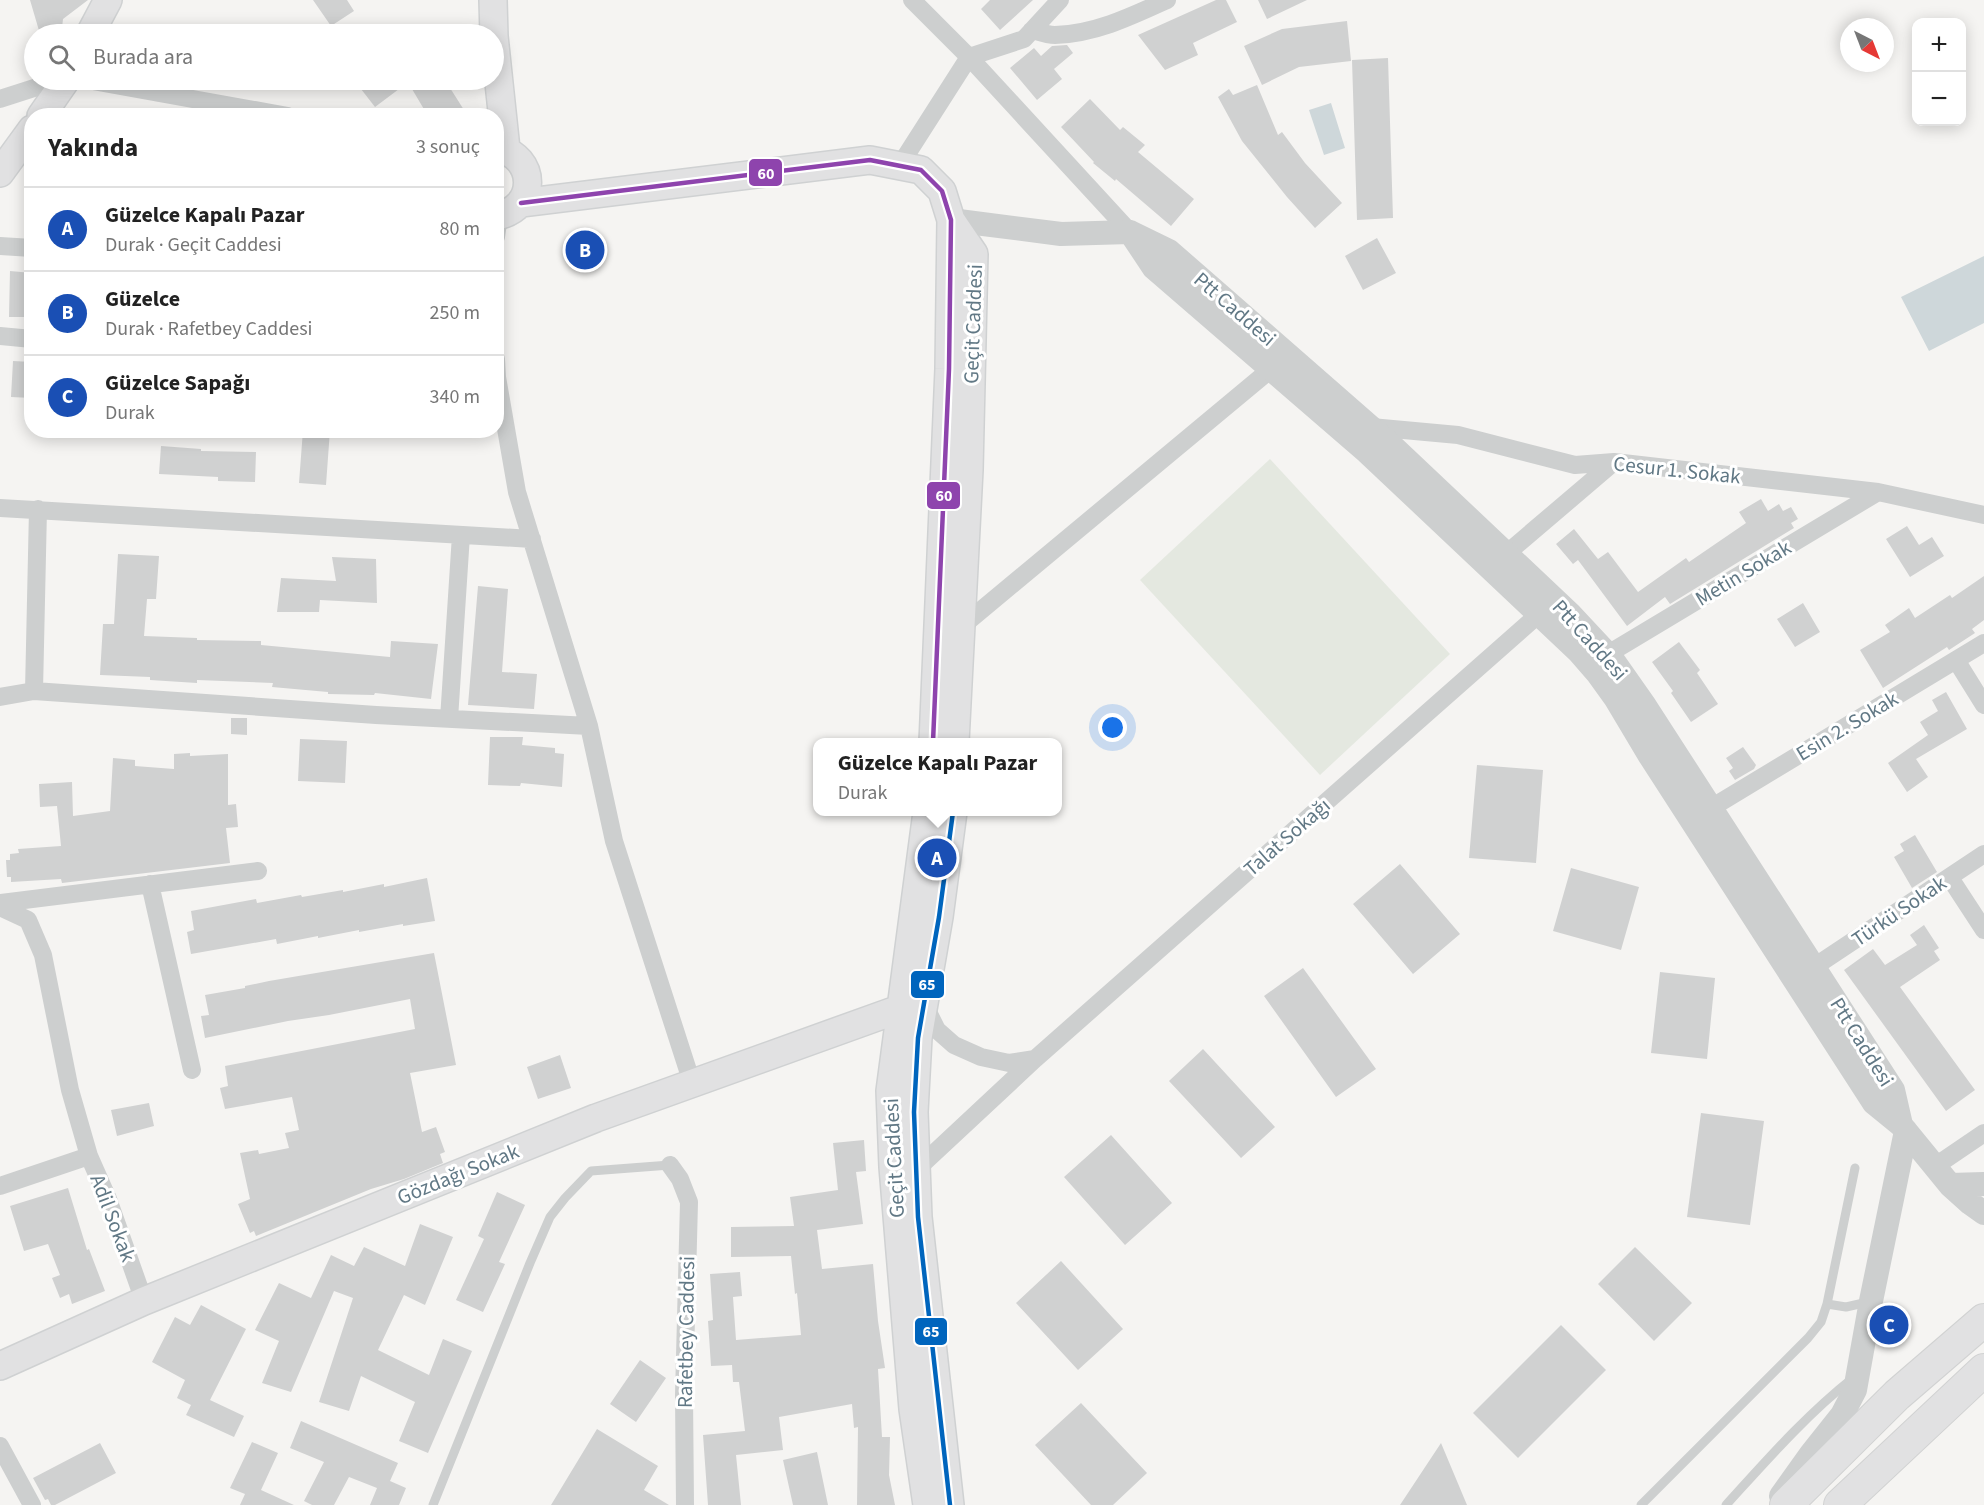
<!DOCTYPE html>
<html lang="tr">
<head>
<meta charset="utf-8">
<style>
  body { margin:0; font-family:"Source Sans 3",sans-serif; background:#f2f2f2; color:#222 }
  .controls { position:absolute; right:18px; top:18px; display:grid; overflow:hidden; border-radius:12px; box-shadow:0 3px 15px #0003 }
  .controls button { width:54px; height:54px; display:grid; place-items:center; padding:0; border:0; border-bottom:2px solid #e0e0e0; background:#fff; color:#222; font:30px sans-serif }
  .compass { position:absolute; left:1840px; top:18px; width:54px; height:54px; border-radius:50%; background:#fff; box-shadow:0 3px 15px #0003; rotate:138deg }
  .you { position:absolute; left:1113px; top:728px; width:21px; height:21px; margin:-15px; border:4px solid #fff; border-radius:50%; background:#1a73e8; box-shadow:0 0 0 9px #1a73e833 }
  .badge { display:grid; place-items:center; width:39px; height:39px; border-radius:50%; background:#565c60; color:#fff; font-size:20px; font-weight:700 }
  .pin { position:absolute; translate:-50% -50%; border:3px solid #fff; box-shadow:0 2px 6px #0006 }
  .popup { position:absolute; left:813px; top:738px; width:249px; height:78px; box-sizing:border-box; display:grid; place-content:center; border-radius:12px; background:#fff; filter:drop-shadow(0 2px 4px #0005); font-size:20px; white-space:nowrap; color:#767676 }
  .popup b { font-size:22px; color:#222 }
  .popup::after { content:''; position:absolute; left:50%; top:100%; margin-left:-12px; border:12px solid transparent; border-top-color:#fff }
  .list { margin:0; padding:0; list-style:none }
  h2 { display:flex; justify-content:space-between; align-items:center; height:78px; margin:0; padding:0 24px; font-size:26px }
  h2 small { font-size:20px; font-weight:400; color:#767676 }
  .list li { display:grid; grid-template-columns:39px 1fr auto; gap:18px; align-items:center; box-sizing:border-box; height:84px; padding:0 24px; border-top:2px solid #e0e0e0 }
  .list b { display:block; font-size:22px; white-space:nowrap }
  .list p { margin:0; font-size:20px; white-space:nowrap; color:#767676 }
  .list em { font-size:20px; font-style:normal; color:#767676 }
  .icon { flex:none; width:33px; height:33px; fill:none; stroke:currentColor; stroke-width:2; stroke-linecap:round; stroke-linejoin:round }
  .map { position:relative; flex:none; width:1984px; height:1505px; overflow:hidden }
  .search { position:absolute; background:#fff; box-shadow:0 3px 15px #0003; left:24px; top:24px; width:480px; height:66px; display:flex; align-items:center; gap:15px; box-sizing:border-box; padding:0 21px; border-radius:33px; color:#767676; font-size:22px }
  .panel { position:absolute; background:#fff; box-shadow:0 3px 15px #0003; left:24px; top:108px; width:480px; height:330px; border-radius:24px }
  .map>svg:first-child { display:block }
  .green { fill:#e4e8e0 }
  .water { fill:#ced7da }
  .building { fill:#d0d1d1 }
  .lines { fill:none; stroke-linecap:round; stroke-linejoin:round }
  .secondary-casing { stroke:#cfd1d2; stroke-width:30 }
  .trunk-casing { stroke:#d1d2d2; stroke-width:34 }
  .service { stroke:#cdcfcf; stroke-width:9 }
  .minor { stroke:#cdcfcf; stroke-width:18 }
  .tertiary { stroke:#cdcfcf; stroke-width:24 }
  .secondary { stroke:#e1e1e2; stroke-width:27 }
  .trunk { stroke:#e1e1e2; stroke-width:32 }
  .bus-1-casing { stroke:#fff; stroke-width:9 }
  .bus-2-casing { stroke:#fff; stroke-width:9 }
  .bus-1 { stroke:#0065bd; stroke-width:4.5 }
  .bus-2 { stroke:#8e44ad; stroke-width:4.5 }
  .labels { text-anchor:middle; stroke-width:6; stroke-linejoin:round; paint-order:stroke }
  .street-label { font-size:21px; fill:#617885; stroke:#fff }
  .line-badge { stroke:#fff; stroke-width:2 }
  .badge-label { font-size:16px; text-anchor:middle; font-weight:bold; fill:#fff }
</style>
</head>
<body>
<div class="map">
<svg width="1984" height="1505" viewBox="0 0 1984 1505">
  <rect width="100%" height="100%" fill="#f5f4f2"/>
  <path class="green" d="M1270,459l180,195 -130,121 -180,-195z"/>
  <path class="water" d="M1331,103l14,45 -21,7 -15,-45z
    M1984,256v67l-55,28 -28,-54z"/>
  <path class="building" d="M30,0h58l-25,19 -1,9 -8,6h-14z
    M313,0h34l7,11 -23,15z
    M990,0h43l-33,30 -19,-21z
    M1216,0h10l11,22 -44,21 5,12 -33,15 -27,-35z
    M1258,0h49l-40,19z
    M1347,21l4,40 -52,6 -37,18 -18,-39 38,-17z
    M1067,45l6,8 -19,16 8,10 -25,21 -27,-32 24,-20 7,8 11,-10z
    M1388,58l5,160 -36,2 -5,-160z
    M354,80h57l-36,27z
    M428,80h17l19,30 -9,6h-27l-16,-27z
    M1257,85l21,50 4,-3 23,31 37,40 -27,25 -28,-31 -45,-56 -24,-44 11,-8 4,6z
    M1090,99l30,31 3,-3 22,18 -7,7 56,47 -23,27 -55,-47 -1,2 -22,-18 1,-1 -33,-35z
    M1377,238l19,35 -33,17 -18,-34z
    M10,271l22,2v44h-23z
    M13,361l19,1v36l-21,-1z
    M303,430h27l-4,55 -27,-2z
    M161,446l40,3v2l55,1 -1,30 -37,-1v-4l-59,-3z
    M1761,499l7,12 11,-7 4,7 8,-4 7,12 -7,4 3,5 -124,76 -5,-7 -38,29 -49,-66 -5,4 -17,-20 18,-15 24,30 10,-7 30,40 48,-34 3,4 57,-39 -7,-11z
    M1907,526l12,19 13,-8 12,19 -34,21 -24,-38z
    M118,554l41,2 -3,43h-9l-3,37 53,2v2l64,1v4l129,12 1,-16 47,3 -7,55 -56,-6 -1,2 -46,-1v-2l-56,-5 1,-4 -76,-3v3l-47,-3v-3l-50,-2 3,-51h11z
    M332,557l44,2 1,44 -57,-3 -1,12h-42l4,-34 55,3z
    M1984,576v44l-12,9 3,4 -26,17 -2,-3 -64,41 -23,-38 30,-18 -5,-7 24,-17 6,10 35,-23 2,3z
    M478,586l30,3 -6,83 35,2 -3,35 -66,-4z
    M1803,603l17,29 -25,15 -18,-28z
    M1679,642l21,28 -3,3 21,31 -27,18 -20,-29 2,-2 -21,-29z
    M1946,692l21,37 -51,30 12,18 -21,15 -19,-29 40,-28 -8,-13 18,-11 -6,-11z
    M231,718h16v17l-16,-1z
    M490,737h33l-1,8 33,3v5l9,1 -2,33 -41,-4 -1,3 -32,-1z
    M300,739l47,2 -2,42 -47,-2z
    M1743,747l13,18 -2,4 -19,11 -6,-9 4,-3 -7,-10z
    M190,753v3l38,-2v51l8,-1 2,23 -12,1 4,35 -168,20 -1,-4 -50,3v-5h-4l-1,-17h4v-6l9,-1 -1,-4 43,-3 -4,-40 -17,1 -1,-23 33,-2 1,34 37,-5 3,-53 22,2v6l39,3v-15z
    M1477,765l66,5 -7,93 -67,-5z
    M1915,835l22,37 -25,16 -18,-31 10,-6 -4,-7z
    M1400,864l60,70 -47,40 -60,-70z
    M1571,868l68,19 -18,63 -68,-19z
    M427,878l8,43 -32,5v-2l-44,8v-2l-41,8v-2l-41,8 -1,-5 -85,15 -4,-22 7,-2 -3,-19 65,-12 1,4 44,-8 1,2 41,-7v2l41,-8v3z
    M1924,925l15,23 -5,3 6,9 -40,27 75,103 -29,21 -102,-141 29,-21 12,16 32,-20 -7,-10z
    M434,953l22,112 -46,8 12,59 14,-5 9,25 -5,2 3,9 -39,16 -33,10 -115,47 -2,-5 -4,2 -12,-29 12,-5 -10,-46 18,-3 1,4 30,-6 -4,-15 14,-3 -7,-33 -67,12 -5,-21 8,-2 -3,-20 190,-37 -5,-30 -81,16 -41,6 -83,17 -4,-22 8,-1 -4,-20 40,-7v-2l24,-5z
    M1303,968l73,101 -40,28 -72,-101z
    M1660,972l55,6 -8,81 -56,-6z
    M1203,1049l72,78 -34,31 -72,-77z
    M560,1055l11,33 -33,11 -11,-32z
    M149,1103l5,23 -37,10 -6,-26z
    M1701,1113l63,8 -14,104 -63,-8z
    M1111,1135l61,68 -47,42 -61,-68z
    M864,1140l2,31 -10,1 7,52 -46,6 5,39 51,-5 5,57 7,47 -7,1 4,68h8l-1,38 6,30h-38l1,-78 -4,1 -2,-24 -73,13 4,33 -47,5 5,50h-33l-5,-70 42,-4 -6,-49h-6l-1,-17 -21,1 -3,-45 5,-1 -3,-46 30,-2 2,24 -9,1 3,43 65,-5 -4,-42 -2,1 -4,-38 -60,1v-30l63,-1 -4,-29 48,-7 -5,-47z
    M68,1188l19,62 2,-1 16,42 -33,13 -3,-10 -9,4 -8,-20 8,-3 -12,-31 -24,7 -14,-45z
    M497,1192l28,13 -26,57 6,2 -22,48 -27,-12 28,-61 -6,-3z
    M420,1224l33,13 -28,68 -21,-10 -26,55 51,25 14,-36 29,12 -44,102 -29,-12 16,-39 -54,-26 -12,35 -30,-9 34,-104 -19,-7 -43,101 -29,-9 17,-42 -24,-11 24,-47 32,15 20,-43 23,11 10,-19 41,19z
    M1635,1247l57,56 -38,38 -56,-57z
    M1061,1261l62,68 -45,41 -62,-67z
    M201,1305l45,24 -36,71 34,16 -10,21 -48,-22 5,-10 -14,-7 8,-18 -33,-18 23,-45 15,8z
    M1561,1325l45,45 -88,88 -45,-45z
    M640,1360l26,18 -30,44 -26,-18z
    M1081,1403l66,70 -34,32h-22l-56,-60z
    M301,1421l97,42 -8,18 16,7 -7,17h-29l7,-17 -28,-11 -15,28h-22l-8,-4 20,-39 -34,-14z
    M597,1429l61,37 -14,24 25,15h-118z
    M252,1442l26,11 -17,37 33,15h-54l5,-11 -15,-6z
    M100,1443l16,30 -61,32h-4l-3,-6 -3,1 -12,-22z
    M1441,1443l26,62h-67z
    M817,1452l11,53h-35l-10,-45z"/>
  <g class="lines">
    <defs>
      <path id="secondary" d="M493,0l1,36 12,113
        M90,34l18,-34
        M41,116l25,-36
        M496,148c42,8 42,61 0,68
        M0,173l32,-44
        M521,203l349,-43 51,10 21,21 9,29 -2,149 -16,373
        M951,220l23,34 -5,216 -14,272
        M0,1366l144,-65 452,-183 306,-110 22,-4
        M927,1505l-14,-96 -20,-242 -3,-76 37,-279
        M950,1505l-32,-288 -4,-105 4,-74 21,-121 14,-105"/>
      <path id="trunk" d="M1786,1505l111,-110 87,-75
        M1840,1505l144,-135"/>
    </defs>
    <use href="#secondary" class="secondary-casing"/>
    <use href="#trunk" class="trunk-casing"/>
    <path class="service" d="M1827,1304l28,-136
      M433,1505l97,-242 20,-46 15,-19 26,-27 79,-6
      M1641,1505l167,-167 13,-16 6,-18 19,3 22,-5
      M1726,1505c40,-44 80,-90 127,-127"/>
    <path class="minor" d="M912,0l57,57 161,175
      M1032,30c7,2 15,5 23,5 40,-1 77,-19 112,-35
      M87,80l201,36
      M0,99l59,-19
      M900,165l69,-108 55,-18 36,-39
      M496,237l3,-21
      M0,246l32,2
      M0,336l32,3
      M496,359l1,18 20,115 72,234 25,115 78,242
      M1371,427l87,8 117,30 39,-3 264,30 106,23
      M0,508l532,31
      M38,509l-4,182 342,24 213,11
      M1506,554l108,-92
      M961,627l310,-258
      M1608,654l270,-162
      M1956,660l28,45
      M0,697l34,-6
      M449,719l12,-184
      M1711,808l273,-165
      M1950,878l34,52
      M150,884l42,186
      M0,903l258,-32
      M0,907l28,13 15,35 27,135 19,66
      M1814,967l170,-113
      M924,1004l13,26 17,15 27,12 28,6 26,-4
      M670,1165l10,14 9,23 -5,193 1,110
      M1934,1167l50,-34
      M916,1170l119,-111 504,-445
      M0,1186l89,-30 19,43 36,102
      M0,1446l32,59"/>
    <path class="tertiary" d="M951,220l110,14 69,-2
      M1901,1125l-8,-35 -248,-384 -33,-47 -42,-45 -179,-169 -222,-194 -39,-19 24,36 213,184 211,199 20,23 18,25 34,57 224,347 27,22 49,60 20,18 14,10
      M1950,1185l34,-1
      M1781,1496l30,-42 31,-39 13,-25 16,-89 35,-170"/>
    <use href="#secondary" class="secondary"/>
    <use href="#trunk" class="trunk"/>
    <defs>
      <path id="bus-1" d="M950,1505l-32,-288 -4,-105 4,-74 21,-121 14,-105"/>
      <path id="bus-2" d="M521,203l349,-43 51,10 21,21 9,29 -2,149 -16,373"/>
    </defs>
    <use href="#bus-1" class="bus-1-casing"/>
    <use href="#bus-2" class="bus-2-casing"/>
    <use href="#bus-1" class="bus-1"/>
    <use href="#bus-2" class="bus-2"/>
  </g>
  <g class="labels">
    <g class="street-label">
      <text transform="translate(1235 309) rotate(41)" y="7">Ptt Caddesi</text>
      <text transform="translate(973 324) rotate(-88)" y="7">Geçit Caddesi</text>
      <text transform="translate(1677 470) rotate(6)" y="7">Cesur 1. Sokak</text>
      <text transform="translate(1743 573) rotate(-31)" y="7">Metin Sokak</text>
      <text transform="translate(1590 640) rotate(48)" y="7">Ptt Caddesi</text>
      <text transform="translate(1847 726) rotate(-31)" y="7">Esin 2. Sokak</text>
      <text transform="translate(1287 837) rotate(-41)" y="7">Talat Sokağı</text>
      <text transform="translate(1899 911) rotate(-34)" y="7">Türkü Sokak</text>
      <text transform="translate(1862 1042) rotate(58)" y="7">Ptt Caddesi</text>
      <text transform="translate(894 1158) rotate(-93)" y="7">Geçit Caddesi</text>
      <text transform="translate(458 1174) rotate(-22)" y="7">Gözdağı Sokak</text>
      <text transform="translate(113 1218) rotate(69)" y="7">Adil Sokak</text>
      <text transform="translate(686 1332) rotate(-89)" y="7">Rafetbey Caddesi</text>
    </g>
  </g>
  <g class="line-badge">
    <rect x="748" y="158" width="35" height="29" rx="6" fill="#8e44ad"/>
    <rect x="926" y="481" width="35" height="29" rx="6" fill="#8e44ad"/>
    <rect x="910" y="970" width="35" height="29" rx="6" fill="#0065bd"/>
    <rect x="914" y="1317" width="34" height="29" rx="6" fill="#0065bd"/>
  </g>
  <g class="badge-label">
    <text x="766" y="179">60</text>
    <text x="944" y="501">60</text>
    <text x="927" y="990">65</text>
    <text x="931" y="1337">65</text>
  </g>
</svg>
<div class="controls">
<button>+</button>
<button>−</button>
</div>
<svg class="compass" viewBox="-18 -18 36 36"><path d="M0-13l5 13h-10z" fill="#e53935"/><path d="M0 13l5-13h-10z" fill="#767676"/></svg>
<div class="you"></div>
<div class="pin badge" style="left:937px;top:858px;background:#1a4fb4">A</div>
<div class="popup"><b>Güzelce Kapalı Pazar</b>Durak</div>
<div class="pin badge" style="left:585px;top:250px;background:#1a4fb4">B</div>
<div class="pin badge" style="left:1889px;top:1325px;background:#1a4fb4">C</div>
<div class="search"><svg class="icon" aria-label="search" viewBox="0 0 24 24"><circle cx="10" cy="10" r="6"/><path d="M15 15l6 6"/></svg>Burada ara</div>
<section class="panel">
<h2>Yakında<small>3 sonuç</small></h2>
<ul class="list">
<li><span class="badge" style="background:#1a4fb4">A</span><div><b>Güzelce Kapalı Pazar</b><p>Durak · Geçit Caddesi</p></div><em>80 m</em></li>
<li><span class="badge" style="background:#1a4fb4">B</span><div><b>Güzelce</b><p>Durak · Rafetbey Caddesi</p></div><em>250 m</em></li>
<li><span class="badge" style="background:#1a4fb4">C</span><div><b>Güzelce Sapağı</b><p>Durak</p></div><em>340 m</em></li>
</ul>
</section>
</div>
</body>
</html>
